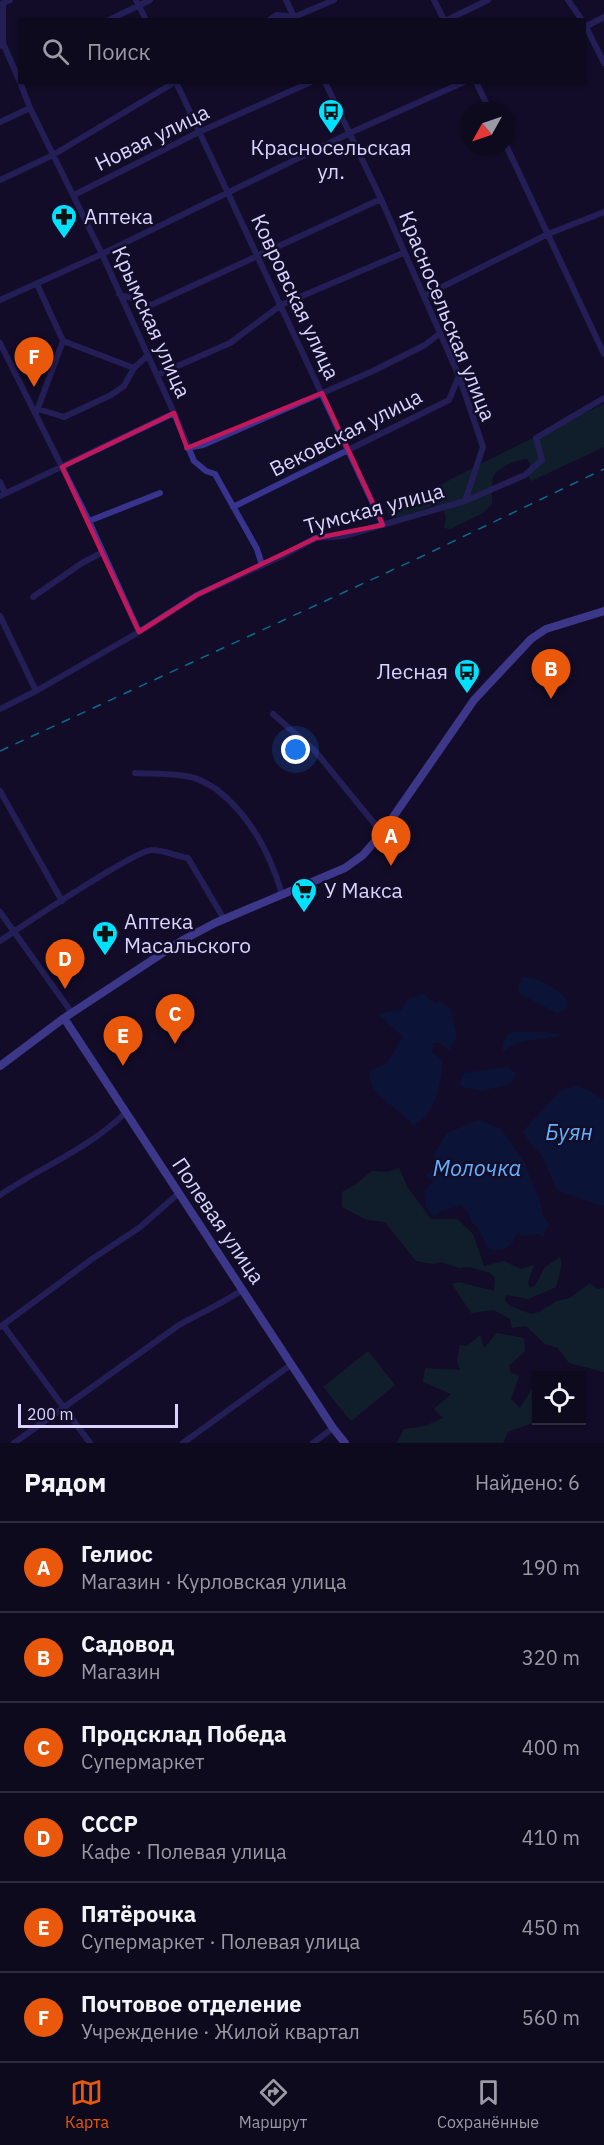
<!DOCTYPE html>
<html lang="ru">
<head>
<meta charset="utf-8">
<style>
  body { margin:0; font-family:"IBM Plex Sans",sans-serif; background:#171327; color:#f1f3f6 }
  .controls { position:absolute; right:18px; bottom:18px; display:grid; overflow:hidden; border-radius:0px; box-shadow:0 2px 4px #0004 }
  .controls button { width:54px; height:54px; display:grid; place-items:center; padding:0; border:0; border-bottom:2px solid #2e2b3c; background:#0e0a1e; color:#f1f3f6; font:30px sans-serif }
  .compass { position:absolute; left:460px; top:102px; width:54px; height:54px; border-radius:50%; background:#0e0a1e; box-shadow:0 2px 4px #0004; rotate:230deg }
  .scale { position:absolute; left:18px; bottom:15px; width:160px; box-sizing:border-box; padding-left:6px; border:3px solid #dad4ff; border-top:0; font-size:16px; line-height:21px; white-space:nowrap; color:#dad4ff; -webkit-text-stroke:4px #120d28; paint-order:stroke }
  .you { position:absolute; left:296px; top:750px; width:21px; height:21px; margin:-15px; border:4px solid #fff; border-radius:50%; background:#1a73e8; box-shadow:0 0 0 9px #1a73e833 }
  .badge { display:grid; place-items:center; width:39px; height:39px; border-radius:50%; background:#ea580c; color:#fff; font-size:20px; font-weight:700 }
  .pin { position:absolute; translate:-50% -50px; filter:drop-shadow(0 2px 3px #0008) }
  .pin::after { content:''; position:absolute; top:32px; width:21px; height:18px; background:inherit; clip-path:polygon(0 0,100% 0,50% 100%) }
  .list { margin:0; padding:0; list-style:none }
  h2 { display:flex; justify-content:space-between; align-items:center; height:78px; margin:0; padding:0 24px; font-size:26px }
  h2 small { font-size:20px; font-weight:400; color:#9b9aa4 }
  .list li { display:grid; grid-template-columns:39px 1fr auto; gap:18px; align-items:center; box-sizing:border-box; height:90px; padding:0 24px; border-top:2px solid #2e2b3c }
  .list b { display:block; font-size:22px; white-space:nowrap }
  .list p { margin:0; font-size:20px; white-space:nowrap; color:#9b9aa4 }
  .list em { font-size:20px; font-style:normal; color:#9b9aa4 }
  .icon { flex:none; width:33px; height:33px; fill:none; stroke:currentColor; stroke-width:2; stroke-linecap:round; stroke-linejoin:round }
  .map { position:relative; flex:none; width:604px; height:1443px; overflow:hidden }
  .search { position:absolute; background:#0e0a1e; box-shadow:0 2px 4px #0004; left:18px; right:18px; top:18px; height:66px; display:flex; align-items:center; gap:15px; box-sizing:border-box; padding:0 21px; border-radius:0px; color:#9b9aa4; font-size:22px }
  .sheet { height:618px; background:#0e0a1e }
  nav { display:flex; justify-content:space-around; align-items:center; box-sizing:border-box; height:84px; border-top:2px solid #2e2b3c; background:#0e0a1e; font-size:16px; color:#9b9aa4 }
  nav a { display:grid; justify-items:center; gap:3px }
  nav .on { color:#ea580c }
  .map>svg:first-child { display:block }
  .green { fill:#0f3332 }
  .water { fill:#041c49 }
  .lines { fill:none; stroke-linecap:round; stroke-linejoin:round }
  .street { stroke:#38338c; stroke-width:6 }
  .secondary { stroke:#726bff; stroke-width:8 }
  .rail { stroke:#00e0ff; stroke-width:1.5; stroke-dasharray:9 8; stroke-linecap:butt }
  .marked { fill:none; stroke:#c2185b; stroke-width:4.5; stroke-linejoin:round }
  .labels { text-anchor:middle; stroke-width:5; stroke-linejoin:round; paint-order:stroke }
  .street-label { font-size:21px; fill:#dad4ff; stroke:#120d28 }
  .poi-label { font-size:21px; fill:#dad4ff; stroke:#120d28; text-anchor:start }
  .water-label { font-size:22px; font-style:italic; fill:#62b3ff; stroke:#120d28 }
</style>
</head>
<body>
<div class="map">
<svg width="604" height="1443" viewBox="0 0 604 1443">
  <rect width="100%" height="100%" fill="#120d28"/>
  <path class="green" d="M604,404v43l-73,34 -3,-5 2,-13 -3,-4c-10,1 -31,8 -34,19 -2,8 -1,18 -1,26l-9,9 -33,16 -6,-1 2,-11 -2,-6 -11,-5 -34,11h-6l-5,-3v-5c11,-9 27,-10 39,-17 58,-31 117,-60 177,-88z
    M399,1168l9,20 23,31h26l16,15 11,32 20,-5 16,8 14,-4 -6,18 2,5 5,-2 10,-19 15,-10 2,7 -6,23 -28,12 -22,-4 -1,6 5,5 21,8 8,-2 18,-11 13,-3 20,-15 7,6 7,-1v84l-35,-9 -11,-15 -13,-4 -19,-18 -14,2 -2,-9 -16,-9 -23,3 -19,-29 7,-2 35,9 1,-13 -5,-5 -20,-6 -11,1 -18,-6 -8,2 -17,-3 -31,-39 -18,-2 -25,-13v-15l13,-7 17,-14 15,1z
    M497,1333l27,5 1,13 -16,15 2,7 8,3 -8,23 9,9 14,-23 4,36 -30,11 -5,11h-106l7,-14 21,-3 18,-8 -9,-9 17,-15 -28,-12 2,-14 35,2 -3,-10 3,-15 7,1 13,-11 4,13z
    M368,1351l27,34 -44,36 -28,-34z"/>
  <path class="water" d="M523,977c15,0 36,12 45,25l-2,8 -9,3 -37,-19 -2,-8z
    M423,994l13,10 4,-3 10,7 7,29 -6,8v6l-12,-8h-6l-1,9 11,9c-3,22 -6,54 -30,64 -11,-15 -29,-21 -39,-36 -3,-4 -4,-12 -5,-18l18,-8 16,-26 -25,-23 23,-4 7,-11z
    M514,1032h31l18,3c-23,6 -40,1 -60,17v-7l3,-9z
    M508,1067l9,7 -7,10 -29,7 -22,-5 5,-13z
    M576,1085l16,7 12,9v104l-3,1 -44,-16 -16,-36 -11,-11 -7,-12 36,-39z
    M479,1120l22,9 22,31 17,41 3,16 6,7 -6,13 -5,-3 -17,2 -1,-3h-3c-2,3 -2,7 -5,10 -4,6 -16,9 -23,6l-11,-21 -6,-5 -4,-11 -7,-7 -22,7 -5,5 -8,-10 -2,-16 10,-10 -8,-5 11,-12 -4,-9 14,-22z"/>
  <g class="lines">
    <path class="street" d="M136,0l10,20
      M286,0l9,19
      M434,0l10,20
      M568,0l14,20
      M109,20l41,-20
      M269,20l8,-5 17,2 40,-17
      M447,20l41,-20
      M584,23l20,40
      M585,27l19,-10
      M2,41l18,41
      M0,46l3,-3v-40l7,-3
      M20,82l10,26 72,146 72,159 20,48 12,10 9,3 42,75 5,16
      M176,82l207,443
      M325,82l56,117 78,177 24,71 -18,54
      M476,82l14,29
      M0,122l30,-14
      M505,143l99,211
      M0,180l53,-25 122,-73
      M74,195l125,-63 112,-50
      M37,284l26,57 71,27
      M119,294l32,11 230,-106
      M424,296l124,-62 56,-22
      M0,300l102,-46 248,-121 114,-51
      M0,343l89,178 50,111
      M157,375l73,-32 51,-38 122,-52
      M38,409l26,8 47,-22 13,-9 10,-18 14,-13
      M36,413l27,-72
      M187,448l16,-3 170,-74 52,-26 14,-11
      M0,482l5,11
      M0,496l174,-83
      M233,507l216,-107 10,-24
      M89,521l71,-28
      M33,597l49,-34 21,-11
      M0,616l36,75
      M0,709l36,-18 103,-59 58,-37 85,-39 34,-18 28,-2 121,-35 60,-26 17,-15 -6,-22 68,-40
      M273,714l42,37 67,82
      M135,773c18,1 38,0 56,4 9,2 17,7 25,12 34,26 54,64 66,105
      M0,791l62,110
      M0,912l72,101
      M0,941c19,-13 137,-92 152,-91 11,0 25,6 36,8l36,61
      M0,1195c41,-28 90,-47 125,-82
      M3,1325l87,118
      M0,1327l92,-68 47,-31 40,-35
      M14,1443l165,-118c21,-12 43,-21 63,-35
      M183,1443l109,-79
      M313,1443l20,-15"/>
    <path class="secondary" d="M64,1018l269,410 12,15
      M0,1066l64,-48 117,-77 34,-18 130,-55 18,-13 19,-22 92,-133 57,-61 15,-10 58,-18"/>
    <path class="rail" d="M0,751l427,-197 177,-85"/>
  </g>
  <path d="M0 0H604V1443H0ZM322,393l61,132 -67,13 -119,57 -58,37 -77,-165 112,-54 13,35z" fill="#120d28" fill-opacity=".55" fill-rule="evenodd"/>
  <path class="marked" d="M322,393l61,132 -67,13 -119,57 -58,37 -77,-165 112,-54 13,35z"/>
  <defs>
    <symbol id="bus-pin" viewBox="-11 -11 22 30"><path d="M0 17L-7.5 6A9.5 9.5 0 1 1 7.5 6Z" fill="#00e0ff" stroke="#120d28"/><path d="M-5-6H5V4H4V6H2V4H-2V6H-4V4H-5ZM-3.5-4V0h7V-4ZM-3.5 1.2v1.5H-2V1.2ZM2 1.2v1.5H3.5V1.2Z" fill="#111"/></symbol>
    <symbol id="pharmacy-pin" viewBox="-11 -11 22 30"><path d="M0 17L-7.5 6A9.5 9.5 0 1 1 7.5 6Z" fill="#00e0ff" stroke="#120d28"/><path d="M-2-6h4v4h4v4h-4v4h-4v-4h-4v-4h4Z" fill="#111"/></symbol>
    <symbol id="supermarket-pin" viewBox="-11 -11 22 30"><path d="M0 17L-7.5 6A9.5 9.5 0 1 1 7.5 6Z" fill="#00e0ff" stroke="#120d28"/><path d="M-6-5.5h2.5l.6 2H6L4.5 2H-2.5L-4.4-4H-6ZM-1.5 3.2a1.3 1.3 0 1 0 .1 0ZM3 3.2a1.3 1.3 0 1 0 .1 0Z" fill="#111"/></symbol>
  </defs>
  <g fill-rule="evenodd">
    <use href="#bus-pin" x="316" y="97" width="30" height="40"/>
    <use href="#pharmacy-pin" x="49" y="202" width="30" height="40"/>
    <use href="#bus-pin" x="452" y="657" width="30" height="40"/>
    <use href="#supermarket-pin" x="289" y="876" width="30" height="40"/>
    <use href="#pharmacy-pin" x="90" y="919" width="30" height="40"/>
  </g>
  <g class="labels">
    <g class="street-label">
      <text transform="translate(152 138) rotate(-26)" y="7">Новая улица</text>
      <text transform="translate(295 297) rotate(65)" y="7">Ковровская улица</text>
      <text transform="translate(447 316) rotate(68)" y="7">Красносельская улица</text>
      <text transform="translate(151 322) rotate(66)" y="7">Крымская улица</text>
      <text transform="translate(346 433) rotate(-27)" y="7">Вековская улица</text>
      <text transform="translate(374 509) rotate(-15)" y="7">Тумская улица</text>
      <text transform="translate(218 1221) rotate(56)" y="7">Полевая улица</text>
    </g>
    <g class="poi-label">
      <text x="331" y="155" text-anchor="middle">Красносельская<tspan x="331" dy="24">ул.</tspan></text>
      <text x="84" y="224">Аптека</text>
      <text x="448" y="679" text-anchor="end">Лесная</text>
      <text x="324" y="898">У Макса</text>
      <text x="124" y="929">Аптека<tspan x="124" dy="24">Масальского</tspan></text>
    </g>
    <g class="water-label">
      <text x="569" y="1140">Буян</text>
      <text x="477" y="1176">Молочка</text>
    </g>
  </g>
</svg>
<div class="controls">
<button><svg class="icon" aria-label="locate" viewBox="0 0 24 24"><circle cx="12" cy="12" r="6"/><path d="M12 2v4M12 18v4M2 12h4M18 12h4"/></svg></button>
</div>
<svg class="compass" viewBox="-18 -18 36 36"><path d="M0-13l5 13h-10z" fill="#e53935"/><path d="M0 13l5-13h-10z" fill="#9b9aa4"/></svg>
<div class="scale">200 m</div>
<div class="you"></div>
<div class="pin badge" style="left:391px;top:866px">A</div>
<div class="pin badge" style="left:551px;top:699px">B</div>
<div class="pin badge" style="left:175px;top:1044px">C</div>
<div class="pin badge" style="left:65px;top:989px">D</div>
<div class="pin badge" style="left:123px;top:1066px">E</div>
<div class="pin badge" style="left:34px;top:387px">F</div>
<div class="search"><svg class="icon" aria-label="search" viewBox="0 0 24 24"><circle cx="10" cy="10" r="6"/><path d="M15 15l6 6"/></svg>Поиск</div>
</div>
<section class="sheet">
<h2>Рядом<small>Найдено: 6</small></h2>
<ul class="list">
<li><span class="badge">A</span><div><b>Гелиос</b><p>Магазин · Курловская улица</p></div><em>190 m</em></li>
<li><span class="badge">B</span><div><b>Садовод</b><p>Магазин</p></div><em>320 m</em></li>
<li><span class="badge">C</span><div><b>Продсклад Победа</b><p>Супермаркет</p></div><em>400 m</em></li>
<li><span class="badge">D</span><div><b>СССР</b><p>Кафе · Полевая улица</p></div><em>410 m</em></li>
<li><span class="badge">E</span><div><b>Пятёрочка</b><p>Супермаркет · Полевая улица</p></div><em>450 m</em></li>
<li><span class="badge">F</span><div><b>Почтовое отделение</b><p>Учреждение · Жилой квартал</p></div><em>560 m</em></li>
</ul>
</section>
<nav>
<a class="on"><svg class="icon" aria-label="map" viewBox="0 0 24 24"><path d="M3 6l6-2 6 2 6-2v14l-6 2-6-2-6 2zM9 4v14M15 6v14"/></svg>Карта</a>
<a><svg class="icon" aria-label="directions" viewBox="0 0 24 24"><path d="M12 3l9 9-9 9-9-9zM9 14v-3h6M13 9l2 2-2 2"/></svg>Маршрут</a>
<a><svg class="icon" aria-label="saved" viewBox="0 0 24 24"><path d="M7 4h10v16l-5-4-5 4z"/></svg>Сохранённые</a>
</nav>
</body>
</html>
